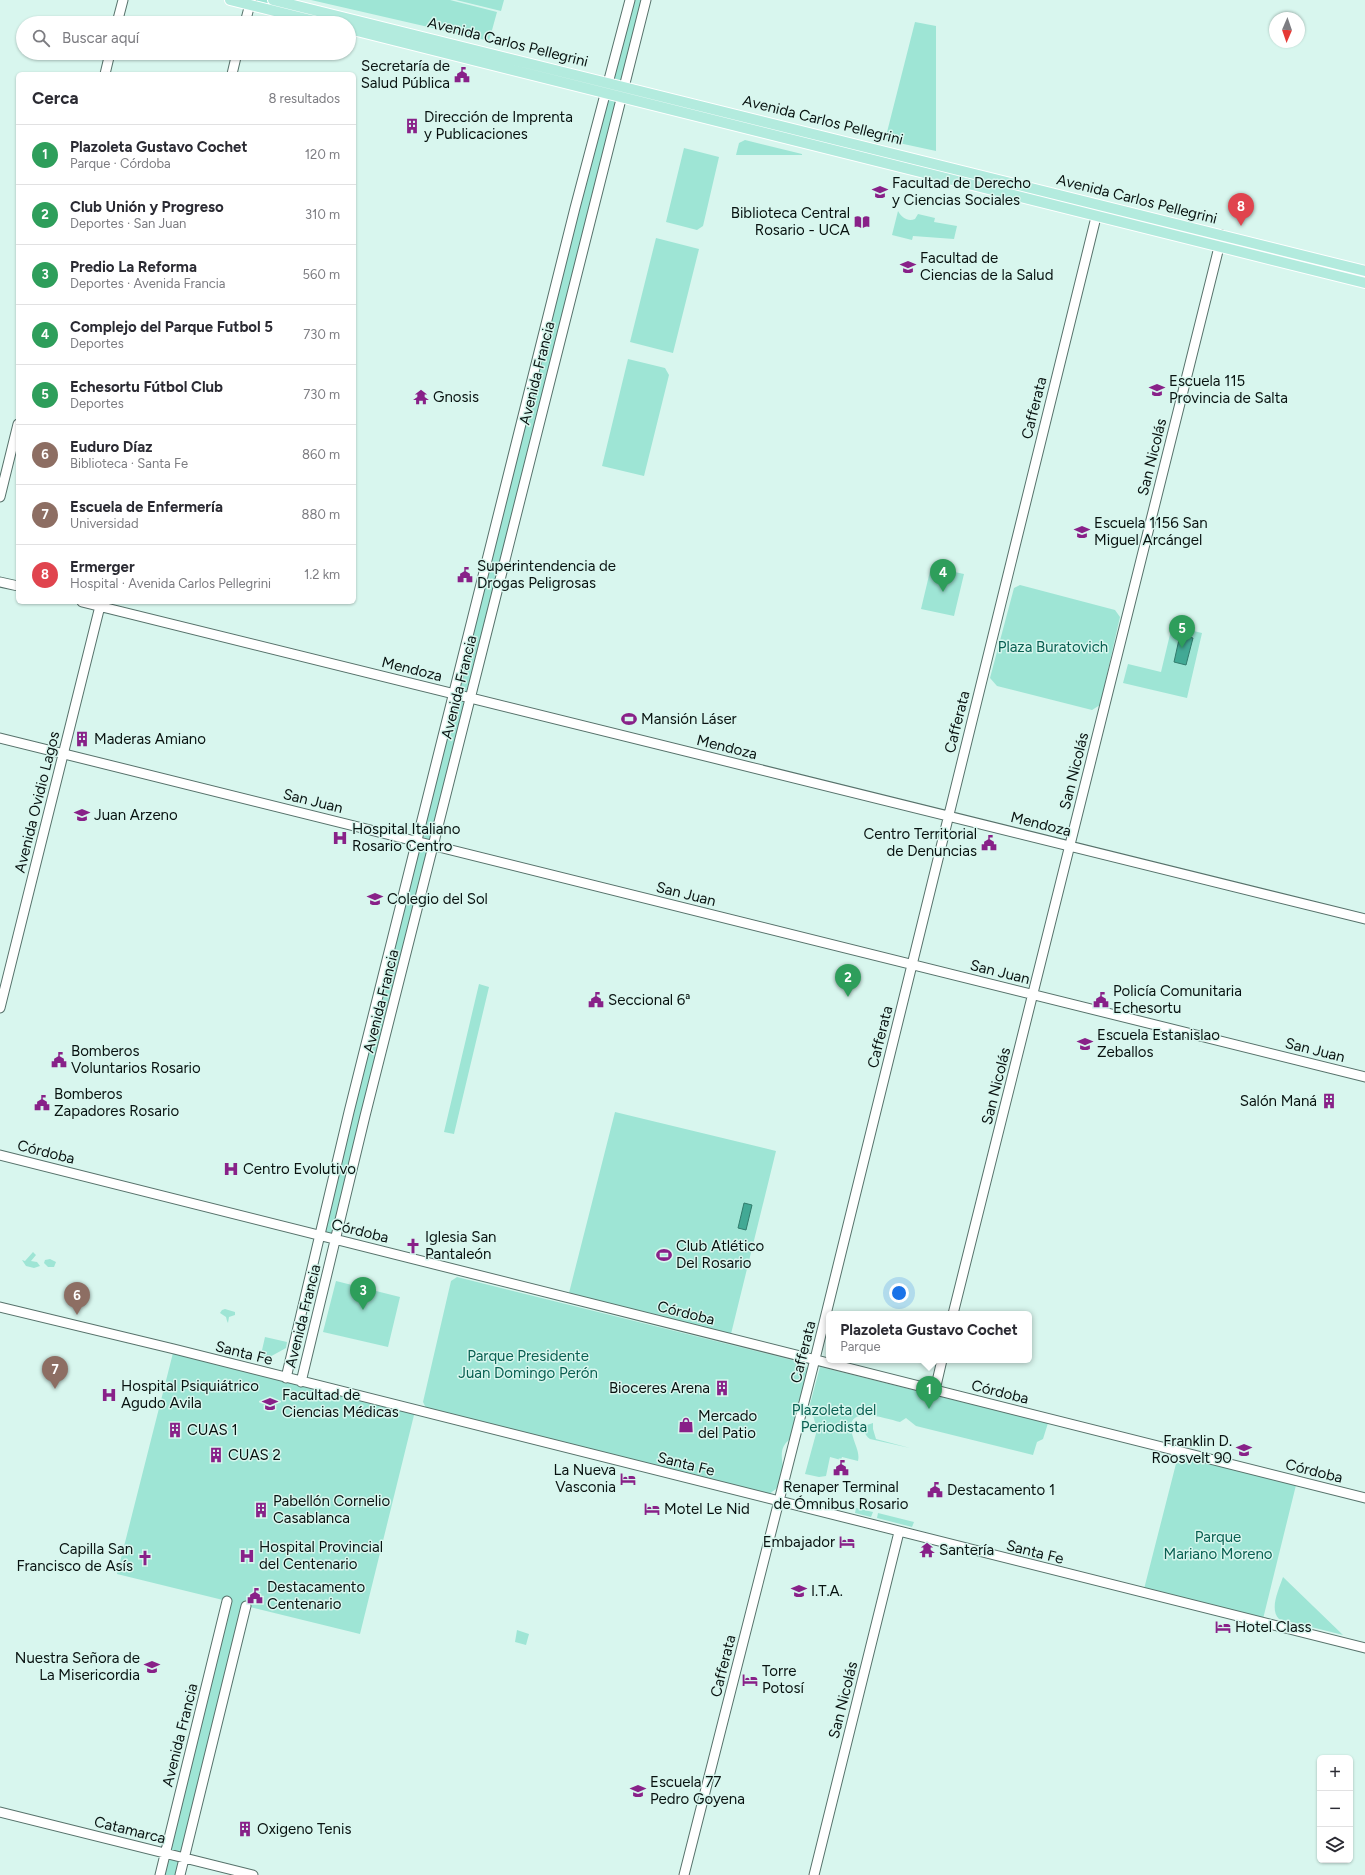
<!DOCTYPE html>
<html lang="es">
<head>
<meta charset="utf-8">
<style>
  body { margin:0; font-family:Figtree,sans-serif; background:#f7f7f7; color:#2b2b33 }
  .controls { position:absolute; right:12px; bottom:12px; display:grid; overflow:hidden; border-radius:6px; box-shadow:0 1px 3px #0004 }
  .controls button { width:36px; height:36px; display:grid; place-items:center; padding:0; border:0; border-bottom:1px solid #e1e1e2; background:#fff; color:#2b2b33; font:20px sans-serif }
  .compass { position:absolute; left:1269px; top:12px; width:36px; height:36px; border-radius:50%; background:#fff; box-shadow:0 1px 3px #0004; rotate:182deg }
  .you { position:absolute; left:899px; top:1293px; width:14px; height:14px; margin:-10px; border:3px solid #fff; border-radius:50%; background:#1a73e8; box-shadow:0 0 0 6px #1a73e833 }
  .badge { display:grid; place-items:center; width:26px; height:26px; border-radius:50%; background:#b45309; color:#fff; font-size:13px; font-weight:700 }
  .pin { position:absolute; translate:-50% -33px; filter:drop-shadow(0 1px 2px #0008) }
  .pin::after { content:''; position:absolute; top:21px; width:14px; height:12px; background:inherit; clip-path:polygon(0 0,100% 0,50% 100%) }
  .popup { position:absolute; left:826px; top:1311px; width:206px; height:52px; box-sizing:border-box; display:grid; place-content:center; border-radius:6px; background:#fff; filter:drop-shadow(0 1px 3px #0005); font-size:13px; white-space:nowrap; color:#7c7c81 }
  .popup b { font-size:15px; color:#2b2b33 }
  .popup::after { content:''; position:absolute; left:50%; top:100%; margin-left:-8px; border:8px solid transparent; border-top-color:#fff }
  .list { margin:0; padding:0; list-style:none }
  h2 { display:flex; justify-content:space-between; align-items:center; height:52px; margin:0; padding:0 16px; font-size:17px }
  h2 small { font-size:13px; font-weight:400; color:#7c7c81 }
  .list li { display:grid; grid-template-columns:26px 1fr auto; gap:12px; align-items:center; box-sizing:border-box; height:60px; padding:0 16px; border-top:1px solid #e1e1e2 }
  .list b { display:block; font-size:15px; white-space:nowrap }
  .list p { margin:0; font-size:13px; white-space:nowrap; color:#7c7c81 }
  .list em { font-size:13px; font-style:normal; color:#7c7c81 }
  .icon { flex:none; width:22px; height:22px; fill:none; stroke:currentColor; stroke-width:2; stroke-linecap:round; stroke-linejoin:round }
  .map { position:relative; flex:none; width:1365px; height:1875px; overflow:hidden }
  .search { position:absolute; background:#fff; box-shadow:0 1px 3px #0004; left:16px; top:16px; width:340px; height:44px; display:flex; align-items:center; gap:10px; box-sizing:border-box; padding:0 14px; border-radius:22px; color:#7c7c81; font-size:15px }
  .panel { position:absolute; background:#fff; box-shadow:0 1px 3px #0004; left:16px; top:72px; width:340px; height:532px; border-radius:6px }
  .map>svg:first-child { display:block }
  .green { fill:#9ee5d5 }
  .water { fill:#42a995; stroke:#317c6d }
  .lines { fill:none; stroke-linecap:round; stroke-linejoin:round }
  .secondary-casing { stroke:#57726b; stroke-width:11 }
  .primary-casing { stroke:#fff; stroke-width:12 }
  .secondary { stroke:#fff; stroke-width:9 }
  .primary { stroke:#b3ebde; stroke-width:10 }
  .labels { text-anchor:middle; stroke-width:3; stroke-linejoin:round; paint-order:stroke }
  .street-label { font-size:15px; fill:#081210; stroke:#d8f6ee }
  .poi-label { font-size:15px; fill:#081210; stroke:#d8f6ee; text-anchor:start }
  .park-label { font-size:15px; fill:#085f51; stroke:#d8f6ee }
</style>
</head>
<body>
<div class="map">
<svg width="1365" height="1875" viewBox="0 0 1365 1875">
  <rect width="100%" height="100%" fill="#d8f6ee"/>
  <path class="green" d="M230,0h43l335,82 22,-82h16l-21,86 740,185v12l-743,-186 -286,1142 -15,-4 285,-1141 -257,-65v-6h-26z
    M311,0h139l47,12 -8,29z
    M456,0h48l-3,11z
    M915,22l21,4v125l-51,-11z
    M745,140l57,14v1h-66l3,-12z
    M684,148l35,9 -16,69 -6,4 -31,-8z
    M898,211c4,7 10,11 17,8l3,-5 17,4 -1,4 23,4 -3,13 -41,-3 -1,4 -20,-5z
    M656,238l43,11 -26,104 -43,-11z
    M628,359l37,9 4,7 -25,101 -42,-10z
    M931,567l33,7 -10,42 -33,-7z
    M1020,585l95,25 5,7 -20,88 -8,5 -95,-24 -7,-8 24,-90z
    M1172,626l30,7 -15,65 -64,-15 5,-19 33,8z
    M479,984l10,3 -35,147 -10,-2z
    M615,1112l161,39 -46,187 -162,-41z
    M33,1252l3,3 -5,6 6,1 3,4 -6,2 -8,-2 -4,-6 3,1z
    M50,1259l6,3 -2,5h-6l-4,-4 1,-3z
    M457,1277l347,86 4,7 -16,68c-12,7 -11,17 -9,29 1,6 -3,17 -7,22l-7,5 -342,-84 -4,-8 28,-121z
    M336,1281l64,16 -12,50 -65,-15z
    M225,1309l10,3v3l-6,2 -1,6 -1,-2 -1,-4 -6,-4 2,-3z
    M265,1337l22,5 -1,6 -20,11h-6z
    M174,1349l241,62 -55,223 -114,-28 -66,269h-20l67,-274 -110,-27z
    M820,1367l228,56 -5,16 -6,3 -4,13 -117,-29 -10,-8 -6,4c-16,-4 -59,-19 -47,15 2,8 7,16 5,24l-16,-4 -1,3 -11,-3 -4,19 -7,1 -14,-3 12,-44 -7,-26z
    M873,1423v6l3,10 34,9 -40,-9c-6,-4 -6,-8 -3,-14z
    M1179,1452l118,29 -35,142 -119,-30z
    M856,1508l17,4 -2,5 -16,-4z
    M878,1513l36,9 -2,5 -35,-9z
    M1283,1577l60,58 -64,-16c-10,-10 0,-30 4,-42z
    M517,1630l12,4 -3,11 -11,-3z"/>
  <path class="water" d="M1180,635l13,3 -7,27 -12,-3z
    M744,1203l8,2 -6,25 -8,-2z"/>
  <g class="lines">
    <defs>
      <path id="secondary" d="M117,23l6,-23
        M245,23l6,-23
        M105,74l5,-21
        M232,74l5,-21
        M0,497l18,-73
        M0,582l18,4
        M82,602l1283,317
        M0,738l1365,339
        M0,1008l101,-406
        M0,1155l1365,343
        M0,1307l174,42 1191,299
        M953,1314l269,-1079
        M286,1378l63,-266 226,-904 55,-208
        M301,1382l64,-266 281,-1116
        M935,1390l7,-30
        M0,1812l253,63
        M160,1875l67,-274
        M180,1875l66,-269
        M684,1875l131,-516 283,-1150
        M814,1875l85,-343"/>
      <path id="primary" d="M230,0l93,23
        M273,0l1092,271
        M349,29l1016,254"/>
    </defs>
    <use href="#secondary" class="secondary-casing"/>
    <use href="#primary" class="primary-casing"/>
    <use href="#secondary" class="secondary"/>
    <use href="#primary" class="primary"/>
  </g>
  <defs>
    <symbol id="civic-bare" viewBox="-9 -9 18 18"><path d="M-.6-6.5H3V-4.5H.6V-3L4-1V1h2V6H-6V1h2V-1L-.6-3ZM-1.2 2.5V6h2.4V2.5Z" fill="#882188" stroke="#d8f6ee" stroke-width="2.5" paint-order="stroke"/></symbol>
    <symbol id="building-bare" viewBox="-9 -9 18 18"><path d="M-4-6H4V6H1V3H-1V6H-4ZM-2.5-4.3h1.7v1.8h-1.7ZM.8-4.3h1.7v1.8H.8ZM-2.5-1h1.7V.8h-1.7ZM.8-1h1.7V.8H.8Z" fill="#882188" stroke="#d8f6ee" stroke-width="2.5" paint-order="stroke"/></symbol>
    <symbol id="university-bare" viewBox="-9 -9 18 18"><path d="M0-5L7-2L0 1L-7-2ZM-4 1L0 2.5L4 1V4Q0 6-4 4Z" fill="#882188" stroke="#d8f6ee" stroke-width="2.5" paint-order="stroke"/></symbol>
    <symbol id="library-bare" viewBox="-9 -9 18 18"><path d="M-6-4Q-3-5.5-.7-3.5V5Q-3 3-6 4ZM6-4Q3-5.5 .7-3.5V5Q3 3 6 4Z" fill="#882188" stroke="#d8f6ee" stroke-width="2.5" paint-order="stroke"/></symbol>
    <symbol id="school-bare" viewBox="-9 -9 18 18"><path d="M0-5L7-2L0 1L-7-2ZM-4 1L0 2.5L4 1V4Q0 6-4 4Z" fill="#882188" stroke="#d8f6ee" stroke-width="2.5" paint-order="stroke"/></symbol>
    <symbol id="temple-bare" viewBox="-9 -9 18 18"><path d="M0-6L5-2H3V0L6.5 2.5H4V6H1.5V3h-3V6H-4V2.5H-6.5L-3 0V-2H-5Z" fill="#882188" stroke="#d8f6ee" stroke-width="2.5" paint-order="stroke"/></symbol>
    <symbol id="stadium-bare" viewBox="-9 -9 18 18"><path d="M0-5a6.5 5 0 1 0 0 10a6.5 5 0 1 0 0-10ZM-3.5-1.8h7v3.6h-7Z" fill="#882188" stroke="#d8f6ee" stroke-width="2.5" paint-order="stroke"/></symbol>
    <symbol id="hospital-bare" viewBox="-9 -9 18 18"><path d="M-5-5h3v3.5h4V-5h3V5h-3V1.5h-4V5h-3Z" fill="#882188" stroke="#d8f6ee" stroke-width="2.5" paint-order="stroke"/></symbol>
    <symbol id="church-bare" viewBox="-9 -9 18 18"><path d="M-1.2-6h2.4v3.5h3.3v2.4h-3.3V6h-2.4V-.1h-3.3v-2.4h3.3Z" fill="#882188" stroke="#d8f6ee" stroke-width="2.5" paint-order="stroke"/></symbol>
    <symbol id="shop-bare" viewBox="-9 -9 18 18"><path d="M-5-2.5h2.3a2.7 3.5 0 0 1 5.4 0H5L5.5 6h-11ZM-1.5-2.5h3a1.5 2.3 0 0 0-3 0Z" fill="#882188" stroke="#d8f6ee" stroke-width="2.5" paint-order="stroke"/></symbol>
    <symbol id="hotel-bare" viewBox="-9 -9 18 18"><path d="M-6-4.5h1.5V1H6V5H4.5V3h-9V5H-6ZM-4 0a1.8 1.8 0 1 1 3.6 0ZM.5 0V-2.5h3Q6-2.5 6 0Z" fill="#882188" stroke="#d8f6ee" stroke-width="2.5" paint-order="stroke"/></symbol>
  </defs>
  <g fill-rule="evenodd">
    <use href="#civic-bare" x="451" y="64" width="22" height="22"/>
    <use href="#building-bare" x="401" y="115" width="22" height="22"/>
    <use href="#university-bare" x="869" y="181" width="22" height="22"/>
    <use href="#library-bare" x="851" y="211" width="22" height="22"/>
    <use href="#university-bare" x="897" y="256" width="22" height="22"/>
    <use href="#school-bare" x="1146" y="379" width="22" height="22"/>
    <use href="#temple-bare" x="410" y="386" width="22" height="22"/>
    <use href="#school-bare" x="1071" y="521" width="22" height="22"/>
    <use href="#civic-bare" x="454" y="564" width="22" height="22"/>
    <use href="#stadium-bare" x="618" y="708" width="22" height="22"/>
    <use href="#building-bare" x="71" y="728" width="22" height="22"/>
    <use href="#school-bare" x="71" y="804" width="22" height="22"/>
    <use href="#hospital-bare" x="329" y="827" width="22" height="22"/>
    <use href="#civic-bare" x="978" y="832" width="22" height="22"/>
    <use href="#school-bare" x="364" y="888" width="22" height="22"/>
    <use href="#civic-bare" x="585" y="989" width="22" height="22"/>
    <use href="#civic-bare" x="1090" y="989" width="22" height="22"/>
    <use href="#school-bare" x="1074" y="1033" width="22" height="22"/>
    <use href="#civic-bare" x="48" y="1049" width="22" height="22"/>
    <use href="#building-bare" x="1318" y="1090" width="22" height="22"/>
    <use href="#civic-bare" x="31" y="1092" width="22" height="22"/>
    <use href="#hospital-bare" x="220" y="1158" width="22" height="22"/>
    <use href="#church-bare" x="402" y="1235" width="22" height="22"/>
    <use href="#stadium-bare" x="653" y="1244" width="22" height="22"/>
    <use href="#building-bare" x="711" y="1377" width="22" height="22"/>
    <use href="#hospital-bare" x="98" y="1384" width="22" height="22"/>
    <use href="#university-bare" x="259" y="1393" width="22" height="22"/>
    <use href="#shop-bare" x="675" y="1414" width="22" height="22"/>
    <use href="#building-bare" x="164" y="1419" width="22" height="22"/>
    <use href="#school-bare" x="1233" y="1439" width="22" height="22"/>
    <use href="#building-bare" x="205" y="1444" width="22" height="22"/>
    <use href="#civic-bare" x="830" y="1457" width="22" height="22"/>
    <use href="#hotel-bare" x="617" y="1468" width="22" height="22"/>
    <use href="#civic-bare" x="924" y="1479" width="22" height="22"/>
    <use href="#hotel-bare" x="641" y="1498" width="22" height="22"/>
    <use href="#building-bare" x="250" y="1499" width="22" height="22"/>
    <use href="#hotel-bare" x="836" y="1531" width="22" height="22"/>
    <use href="#temple-bare" x="916" y="1539" width="22" height="22"/>
    <use href="#hospital-bare" x="236" y="1545" width="22" height="22"/>
    <use href="#church-bare" x="134" y="1547" width="22" height="22"/>
    <use href="#school-bare" x="788" y="1580" width="22" height="22"/>
    <use href="#civic-bare" x="244" y="1585" width="22" height="22"/>
    <use href="#hotel-bare" x="1212" y="1616" width="22" height="22"/>
    <use href="#school-bare" x="141" y="1656" width="22" height="22"/>
    <use href="#hotel-bare" x="739" y="1669" width="22" height="22"/>
    <use href="#school-bare" x="627" y="1780" width="22" height="22"/>
    <use href="#building-bare" x="234" y="1818" width="22" height="22"/>
  </g>
  <g class="labels">
    <g class="street-label">
      <text transform="translate(508 42) rotate(14)" y="5">Avenida Carlos Pellegrini</text>
      <text transform="translate(823 120) rotate(14)" y="5">Avenida Carlos Pellegrini</text>
      <text transform="translate(1137 199) rotate(14)" y="5">Avenida Carlos Pellegrini</text>
      <text transform="translate(537 373) rotate(-76)" y="5">Avenida Francia</text>
      <text transform="translate(1034 408) rotate(-76)" y="5">Cafferata</text>
      <text transform="translate(1152 457) rotate(-76)" y="5">San Nicolás</text>
      <text transform="translate(412 669) rotate(14)" y="5">Mendoza</text>
      <text transform="translate(459 687) rotate(-76)" y="5">Avenida Francia</text>
      <text transform="translate(957 722) rotate(-76)" y="5">Cafferata</text>
      <text transform="translate(727 747) rotate(14)" y="5">Mendoza</text>
      <text transform="translate(1074 771) rotate(-76)" y="5">San Nicolás</text>
      <text transform="translate(313 801) rotate(14)" y="5">San Juan</text>
      <text transform="translate(37 802) rotate(-76)" y="5">Avenida Ovidio Lagos</text>
      <text transform="translate(1041 824) rotate(14)" y="5">Mendoza</text>
      <text transform="translate(686 894) rotate(14)" y="5">San Juan</text>
      <text transform="translate(1000 972) rotate(14)" y="5">San Juan</text>
      <text transform="translate(381 1001) rotate(-76)" y="5">Avenida Francia</text>
      <text transform="translate(880 1037) rotate(-76)" y="5">Cafferata</text>
      <text transform="translate(1315 1050) rotate(14)" y="5">San Juan</text>
      <text transform="translate(996 1086) rotate(-76)" y="5">San Nicolás</text>
      <text transform="translate(46 1152) rotate(14)" y="5">Córdoba</text>
      <text transform="translate(360 1231) rotate(14)" y="5">Córdoba</text>
      <text transform="translate(686 1313) rotate(14)" y="5">Córdoba</text>
      <text transform="translate(303 1316) rotate(-76)" y="5">Avenida Francia</text>
      <text transform="translate(803 1352) rotate(-76)" y="5">Cafferata</text>
      <text transform="translate(244 1353) rotate(14)" y="5">Santa Fe</text>
      <text transform="translate(1000 1392) rotate(14)" y="5">Córdoba</text>
      <text transform="translate(686 1464) rotate(14)" y="5">Santa Fe</text>
      <text transform="translate(1314 1471) rotate(14)" y="5">Córdoba</text>
      <text transform="translate(1035 1552) rotate(14)" y="5">Santa Fe</text>
      <text transform="translate(723 1666) rotate(-76)" y="5">Cafferata</text>
      <text transform="translate(843 1700) rotate(-76)" y="5">San Nicolás</text>
      <text transform="translate(180 1735) rotate(-76)" y="5">Avenida Francia</text>
      <text transform="translate(130 1830) rotate(14)" y="5">Catamarca</text>
    </g>
    <g class="poi-label">
      <text x="450" y="71" text-anchor="end">Secretaría de<tspan x="450" dy="17">Salud Pública</tspan></text>
      <text x="424" y="122">Dirección de Imprenta<tspan x="424" dy="17">y Publicaciones</tspan></text>
      <text x="892" y="188">Facultad de Derecho<tspan x="892" dy="17">y Ciencias Sociales</tspan></text>
      <text x="850" y="218" text-anchor="end">Biblioteca Central<tspan x="850" dy="17">Rosario - UCA</tspan></text>
      <text x="920" y="263">Facultad de<tspan x="920" dy="17">Ciencias de la Salud</tspan></text>
      <text x="1169" y="386">Escuela 115<tspan x="1169" dy="17">Provincia de Salta</tspan></text>
      <text x="433" y="402">Gnosis</text>
      <text x="1094" y="528">Escuela 1156 San<tspan x="1094" dy="17">Miguel Arcángel</tspan></text>
      <text x="477" y="571">Superintendencia de<tspan x="477" dy="17">Drogas Peligrosas</tspan></text>
      <text x="641" y="724">Mansión Láser</text>
      <text x="94" y="744">Maderas Amiano</text>
      <text x="94" y="820">Juan Arzeno</text>
      <text x="352" y="834">Hospital Italiano<tspan x="352" dy="17">Rosario Centro</tspan></text>
      <text x="977" y="839" text-anchor="end">Centro Territorial<tspan x="977" dy="17">de Denuncias</tspan></text>
      <text x="387" y="904">Colegio del Sol</text>
      <text x="1113" y="996">Policía Comunitaria<tspan x="1113" dy="17">Echesortu</tspan></text>
      <text x="608" y="1005">Seccional 6ª</text>
      <text x="1097" y="1040">Escuela Estanislao<tspan x="1097" dy="17">Zeballos</tspan></text>
      <text x="71" y="1056">Bomberos<tspan x="71" dy="17">Voluntarios Rosario</tspan></text>
      <text x="54" y="1099">Bomberos<tspan x="54" dy="17">Zapadores Rosario</tspan></text>
      <text x="1317" y="1106" text-anchor="end">Salón Maná</text>
      <text x="243" y="1174">Centro Evolutivo</text>
      <text x="425" y="1242">Iglesia San<tspan x="425" dy="17">Pantaleón</tspan></text>
      <text x="676" y="1251">Club Atlético<tspan x="676" dy="17">Del Rosario</tspan></text>
      <text x="121" y="1391">Hospital Psiquiátrico<tspan x="121" dy="17">Agudo Avila</tspan></text>
      <text x="710" y="1393" text-anchor="end">Bioceres Arena</text>
      <text x="282" y="1400">Facultad de<tspan x="282" dy="17">Ciencias Médicas</tspan></text>
      <text x="698" y="1421">Mercado<tspan x="698" dy="17">del Patio</tspan></text>
      <text x="187" y="1435">CUAS 1</text>
      <text x="1232" y="1446" text-anchor="end">Franklin D.<tspan x="1232" dy="17">Roosvelt 90</tspan></text>
      <text x="228" y="1460">CUAS 2</text>
      <text x="616" y="1475" text-anchor="end">La Nueva<tspan x="616" dy="17">Vasconia</tspan></text>
      <text x="841" y="1492" text-anchor="middle">Renaper Terminal<tspan x="841" dy="17">de Ómnibus Rosario</tspan></text>
      <text x="947" y="1495">Destacamento 1</text>
      <text x="273" y="1506">Pabellón Cornelio<tspan x="273" dy="17">Casablanca</tspan></text>
      <text x="664" y="1514">Motel Le Nid</text>
      <text x="835" y="1547" text-anchor="end">Embajador</text>
      <text x="259" y="1552">Hospital Provincial<tspan x="259" dy="17">del Centenario</tspan></text>
      <text x="133" y="1554" text-anchor="end">Capilla San<tspan x="133" dy="17">Francisco de Asís</tspan></text>
      <text x="939" y="1555">Santería</text>
      <text x="267" y="1592">Destacamento<tspan x="267" dy="17">Centenario</tspan></text>
      <text x="811" y="1596">I.T.A.</text>
      <text x="1235" y="1632">Hotel Class</text>
      <text x="140" y="1663" text-anchor="end">Nuestra Señora de<tspan x="140" dy="17">La Misericordia</tspan></text>
      <text x="762" y="1676">Torre<tspan x="762" dy="17">Potosí</tspan></text>
      <text x="650" y="1787">Escuela 77<tspan x="650" dy="17">Pedro Goyena</tspan></text>
      <text x="257" y="1834">Oxigeno Tenis</text>
    </g>
    <g class="park-label">
      <text x="1053" y="652">Plaza Buratovich</text>
      <text x="528" y="1361">Parque Presidente<tspan x="528" dy="17">Juan Domingo Perón</tspan></text>
      <text x="834" y="1415">Plazoleta del<tspan x="834" dy="17">Periodista</tspan></text>
      <text x="1218" y="1542">Parque<tspan x="1218" dy="17">Mariano Moreno</tspan></text>
    </g>
  </g>
</svg>
<div class="controls">
<button>+</button>
<button>−</button>
<button><svg class="icon" aria-label="layers" viewBox="0 0 24 24"><path d="M12 4l9 5-9 5-9-5zM3 14l9 5 9-5"/></svg></button>
</div>
<svg class="compass" viewBox="-18 -18 36 36"><path d="M0-13l5 13h-10z" fill="#e53935"/><path d="M0 13l5-13h-10z" fill="#7c7c81"/></svg>
<div class="you"></div>
<div class="pin badge" style="left:929px;top:1409px;background:#2e9e5b">1</div>
<div class="popup"><b>Plazoleta Gustavo Cochet</b>Parque</div>
<div class="pin badge" style="left:848px;top:997px;background:#2e9e5b">2</div>
<div class="pin badge" style="left:363px;top:1310px;background:#2e9e5b">3</div>
<div class="pin badge" style="left:943px;top:592px;background:#2e9e5b">4</div>
<div class="pin badge" style="left:1182px;top:648px;background:#2e9e5b">5</div>
<div class="pin badge" style="left:77px;top:1315px;background:#8d6e63">6</div>
<div class="pin badge" style="left:55px;top:1389px;background:#8d6e63">7</div>
<div class="pin badge" style="left:1241px;top:226px;background:#e0444e">8</div>
<div class="search"><svg class="icon" aria-label="search" viewBox="0 0 24 24"><circle cx="10" cy="10" r="6"/><path d="M15 15l6 6"/></svg>Buscar aquí</div>
<section class="panel">
<h2>Cerca<small>8 resultados</small></h2>
<ul class="list">
<li><span class="badge" style="background:#2e9e5b">1</span><div><b>Plazoleta Gustavo Cochet</b><p>Parque · Córdoba</p></div><em>120 m</em></li>
<li><span class="badge" style="background:#2e9e5b">2</span><div><b>Club Unión y Progreso</b><p>Deportes · San Juan</p></div><em>310 m</em></li>
<li><span class="badge" style="background:#2e9e5b">3</span><div><b>Predio La Reforma</b><p>Deportes · Avenida Francia</p></div><em>560 m</em></li>
<li><span class="badge" style="background:#2e9e5b">4</span><div><b>Complejo del Parque Futbol 5</b><p>Deportes</p></div><em>730 m</em></li>
<li><span class="badge" style="background:#2e9e5b">5</span><div><b>Echesortu Fútbol Club</b><p>Deportes</p></div><em>730 m</em></li>
<li><span class="badge" style="background:#8d6e63">6</span><div><b>Euduro Díaz</b><p>Biblioteca · Santa Fe</p></div><em>860 m</em></li>
<li><span class="badge" style="background:#8d6e63">7</span><div><b>Escuela de Enfermería</b><p>Universidad</p></div><em>880 m</em></li>
<li><span class="badge" style="background:#e0444e">8</span><div><b>Ermerger</b><p>Hospital · Avenida Carlos Pellegrini</p></div><em>1.2 km</em></li>
</ul>
</section>
</div>
</body>
</html>
